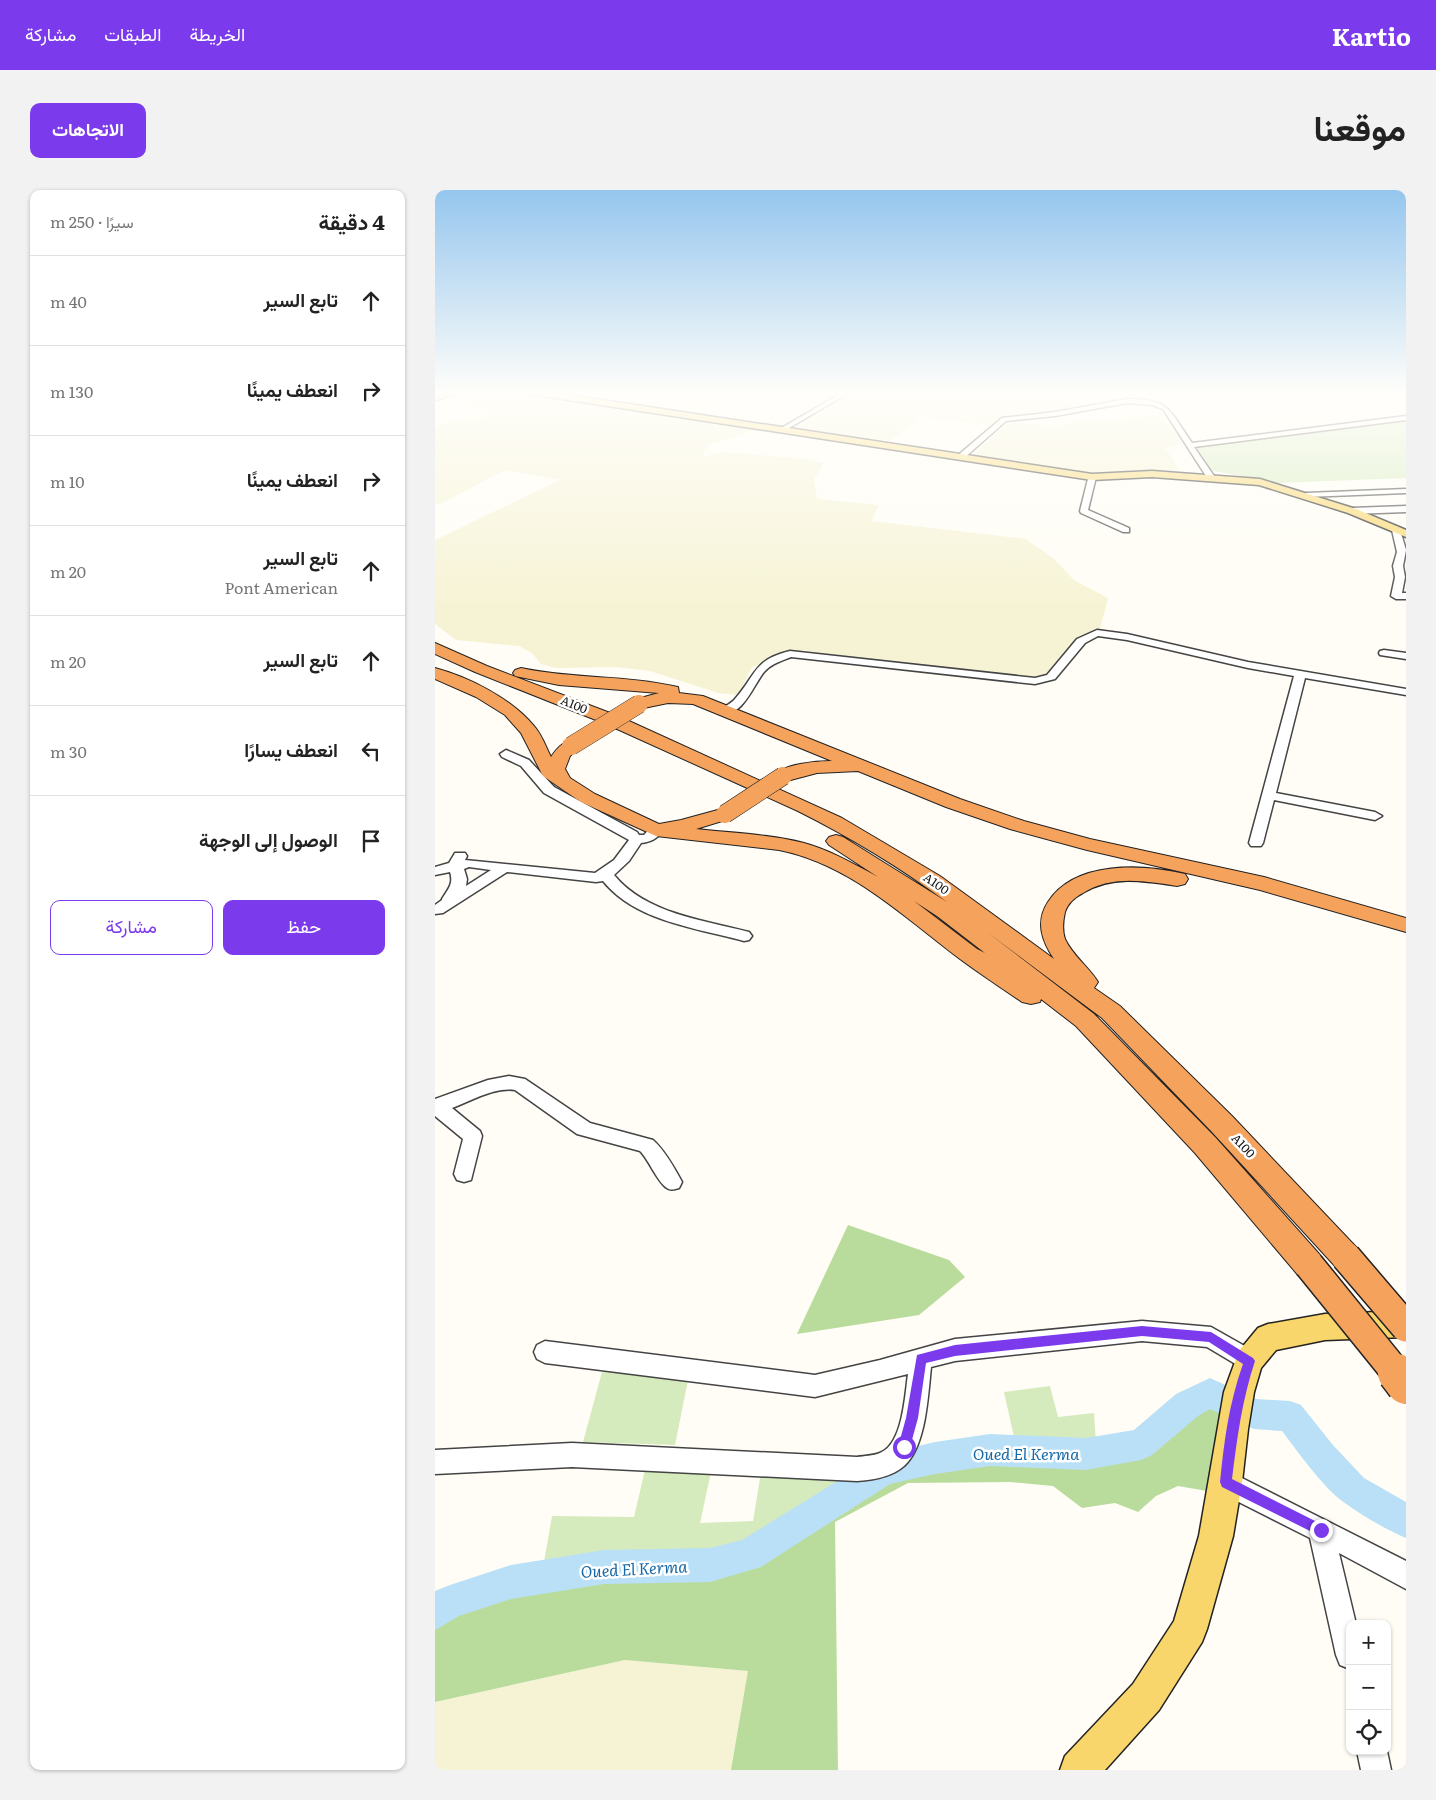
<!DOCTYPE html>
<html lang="ar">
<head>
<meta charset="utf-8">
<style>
  body { margin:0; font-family:Literata,Vazirmatn,serif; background:#f2f2f2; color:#222; direction:rtl }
  .controls { position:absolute; right:15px; bottom:15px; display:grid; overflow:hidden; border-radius:10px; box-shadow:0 1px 4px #0004 }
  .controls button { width:45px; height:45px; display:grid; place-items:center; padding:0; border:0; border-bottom:1px solid #e0e0e0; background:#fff; color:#222; font:25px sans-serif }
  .stop { position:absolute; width:15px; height:15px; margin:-11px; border:4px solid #7c3aed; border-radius:50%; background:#fff }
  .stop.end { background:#7c3aed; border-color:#fff; box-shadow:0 1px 5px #0008 }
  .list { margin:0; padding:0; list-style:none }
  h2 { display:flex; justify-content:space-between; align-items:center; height:65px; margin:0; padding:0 20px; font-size:21px }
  h2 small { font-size:16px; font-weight:400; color:#767676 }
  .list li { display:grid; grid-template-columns:32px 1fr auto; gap:15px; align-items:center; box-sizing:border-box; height:90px; padding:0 20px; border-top:1px solid #e0e0e0 }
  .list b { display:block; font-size:19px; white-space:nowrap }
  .list p { margin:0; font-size:16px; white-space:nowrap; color:#767676 }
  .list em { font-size:16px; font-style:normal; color:#767676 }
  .actions { display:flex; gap:10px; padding:15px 20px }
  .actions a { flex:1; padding:11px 0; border:1px solid #7c3aed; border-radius:10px; text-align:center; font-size:18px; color:#7c3aed }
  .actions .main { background:#7c3aed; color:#fff }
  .icon { flex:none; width:28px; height:28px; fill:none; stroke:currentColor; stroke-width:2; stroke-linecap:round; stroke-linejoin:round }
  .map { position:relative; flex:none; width:971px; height:1580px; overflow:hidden; direction:ltr; border-radius:10px }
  header { display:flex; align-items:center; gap:30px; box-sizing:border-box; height:70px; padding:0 25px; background:#7c3aed; color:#fff }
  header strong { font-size:24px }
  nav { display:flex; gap:28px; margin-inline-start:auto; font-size:18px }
  .intro { display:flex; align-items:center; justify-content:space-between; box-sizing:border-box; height:120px; padding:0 30px }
  h1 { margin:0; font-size:35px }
  .button { padding:12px 22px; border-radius:10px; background:#7c3aed; color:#fff; font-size:18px; font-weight:700 }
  main { display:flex; gap:30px; padding:0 30px }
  aside { flex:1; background:#fff; border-radius:10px; box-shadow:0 1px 4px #0004 }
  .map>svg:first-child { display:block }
  .farmland { fill:#f6f3d4 }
  .green { fill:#d5ebbd }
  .forest { fill:#b9dc9c }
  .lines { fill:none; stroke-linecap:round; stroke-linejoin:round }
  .river { fill:#b9e0f7; fill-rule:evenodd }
  .minor-casing { stroke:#444; stroke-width:3 }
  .major-casing { stroke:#222; stroke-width:3 }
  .highway-casing { stroke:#222; stroke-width:2 }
  .minor { fill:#fff; fill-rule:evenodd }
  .major { fill:#f9d66b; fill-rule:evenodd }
  .highway { fill:#f5a25d; fill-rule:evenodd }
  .highway-bridge-far2-casing { stroke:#222; stroke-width:19; stroke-linecap:butt }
  .highway-bridge-far1-casing { stroke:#222; stroke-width:32; stroke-linecap:butt }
  .highway-bridge-casing { stroke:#222; stroke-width:41; stroke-linecap:butt }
  .highway-bridge-far2 { stroke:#f5a25d; stroke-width:18 }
  .highway-bridge-far1 { stroke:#f5a25d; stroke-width:29 }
  .highway-bridge { stroke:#f5a25d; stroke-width:38 }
  .route { fill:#7c3aed }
  .labels { text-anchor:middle; stroke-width:5; stroke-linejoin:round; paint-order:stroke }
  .street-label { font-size:12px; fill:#111; stroke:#fff }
  .near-water-label { font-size:16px; font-style:italic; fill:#1768a6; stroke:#fff }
</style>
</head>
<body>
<header>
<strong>Kartio</strong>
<nav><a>الخريطة</a><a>الطبقات</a><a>مشاركة</a></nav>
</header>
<div class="intro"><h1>موقعنا</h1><a class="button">الاتجاهات</a></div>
<main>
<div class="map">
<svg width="971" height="1580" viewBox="0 0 971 1580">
  <rect width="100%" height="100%" fill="#fffdf5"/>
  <path class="farmland" d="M74,201l251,37 -26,10 -27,7 -5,12 22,-5 80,7 20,4 -10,16 3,20 62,6 -8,16 155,18 28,20 21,22 33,17 -8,31 -49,48 -16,4 -183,-20 -48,-11 -52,17 -14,28 -20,-2 -68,-22 -34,-4 -60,1 -15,-4 -9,-11 -13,-7 -63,-6 -21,-16v-84l125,-60 -55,-10 -65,34 -5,-1v-76l10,-4 56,-10 -43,-9z
    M200,201h119l-46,15z
    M424,201h248l-34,12 -4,5 -5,2 -19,4 -35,2 -11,3 -9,6 -68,-8 -32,24 -95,-13z
    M726,225l21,29 -17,4 15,22h-44l-46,4 -117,-19 32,-29 8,-3 42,2 35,-5z
    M190,1470l124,11 -18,99h-296v-68z"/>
  <path class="green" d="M971,225v63l-129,5 -68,-13 -17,-24z
    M167,1182l87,3 -14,70 -92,-3z
    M615,1196l8,31 36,-4 2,31 -17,2h-63l-12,-54z
    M210,1280l66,2 -11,51 53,-2 8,-49 104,2 -115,71 -38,12 -108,4 -61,7 9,-52 82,1z"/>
  <path class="forest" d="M413,1035l101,35 16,17 -46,38 -122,19z
    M776,1212l13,2 -11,88 -35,-6 -22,10 -18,16 -23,-9 -33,5 -29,-22 -43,-4 -102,1 -73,39 3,248h-107l17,-99 -123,-11 -190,42v-90l15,-10 61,-20 93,-15 106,-2 39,-10 135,-85 113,-11 97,2 69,-17 25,-29z"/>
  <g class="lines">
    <path class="river" d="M775,1188l46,21 34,2 11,4 31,39 32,34 42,24v36c-21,-9 -45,-23 -64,-37 -20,-15 -44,-49 -60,-70l-28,-2 -44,-20 -12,7 -46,39 -11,5 -55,10 -96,-4 -55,8 -45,10 -129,83 -51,15 -106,2 -93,15 -52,17 -24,14v-39l15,-6 61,-20 93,-15 106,-2 32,-8 131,-81 11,-5 51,-12 55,-8 96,4 48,-8 42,-36z"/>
    <defs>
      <path id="minor" d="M410,201h7l-68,40 -6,-1z
        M692,209c43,0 42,11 65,44l214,-27v4l-212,27 20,29 -4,2 -4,-2 -43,-67 -11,-4 -25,-2 -72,13 -49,5 -43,38 -7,-2 46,-39 53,-6z
        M654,285l7,2 -8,33 41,18v4h-6l-42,-19 -1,-2z
        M971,299v4l-100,4 -4,-2 4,-2z
        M971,316v6l-54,2 -4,-3 4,-3z
        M961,337l4,3 6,20 -3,16 2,11 -3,16h4v6h-10l-5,-3 4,-19 -2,-11 4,-14 -5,-22z
        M662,440l30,4 121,28 158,27v6l-101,-17 -29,115 99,19 7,4 -7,4 -101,-20 -11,43 -2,3h-10l-2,-3 45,-167 -46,-8 -121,-28 -29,-4 -13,7 -30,36 -20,5 -244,-27c-10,4 -20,7 -27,15 -10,12 -22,46 -42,41l-2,-2c4,-5 11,-7 15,-12 22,-25 18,-39 55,-48l245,27 12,-3 30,-36z
        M949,460l22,3v6l-26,-4 -1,-2 1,-2z
        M71,560l23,10 25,27 83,45 2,3h5l7,-8h10l2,3c-6,9 -12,12 -22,13l-12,18 -15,14c32,39 90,45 135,57l3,4 -3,4 -5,1c-48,-13 -109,-20 -141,-60l-7,1 -89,-10 -64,41 -8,1v-9l7,-5v-1c6,-10 12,-15 8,-27l-15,3v-8l14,-4 6,-10h10l2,3 -2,4 130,13 19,-13 15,-20 -85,-47 -23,-27 -19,-9 -2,-3zM34,677l22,3 -25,16 1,-7 -3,-10z
        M74,886l16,3 65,44 63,17c12,11 21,27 29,42l-3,6c-4,1 -8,3 -12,0 -9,-5 -18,-28 -27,-37l-63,-17 -62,-44c-22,-3 -43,11 -63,18l28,23 2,5 -11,44 -7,2 -7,-2 -3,-6 9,-35 -28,-23v-17l53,-19z
        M707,1131l69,6 46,26 3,8 -3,8 -8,3 -42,-25 -65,-6 -187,20 -24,6c-3,28 -5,80 -27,99 -12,11 -31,14 -47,15l-285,-14 -137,7v-24l137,-7 285,14c7,-1 16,-1 23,-4 23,-9 25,-58 28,-79l-93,23 -270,-34 -8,-4 -3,-7 3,-7 8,-4 270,34 65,-15 75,-21z
        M791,1280l180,91v28l-67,-36 17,71h-6v45l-10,-4 -4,-10 -26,-117 -93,-47 -3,-9 3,-9z
        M922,1561h30l4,19h-30z"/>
      <path id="major" d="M90,201h18l549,83 60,-3 108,8 96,30 50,21v7l-58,-24 -89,-28 -107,-8 -60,3 -563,-86z
        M971,1121v26l-81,3 -49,10 -15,18 -7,24 -6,37 -6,53 -9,54 -26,93 -5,13 -43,68 -54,60h-45l5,-14 68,-72 41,-63 25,-85 25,-144 15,-41 19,-23 10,-4 57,-10z"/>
      <path id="highway" d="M17,201h15l-32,10v-6z
        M0,453l52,23 131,50 224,102 98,58 114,83c-12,-18 -19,-37 -6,-57 27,-42 95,-38 137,-28l3,5 -3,5 -8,2c-32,-5 -65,-11 -94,7 -8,4 -15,10 -18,19 -2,9 -3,18 0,27 7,16 24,28 33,43l-4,6 26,18 112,110 125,132 4,9 -4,9 -11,4 -11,-4 -123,-134 -110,-114 -115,-86 107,82 121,123 105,118 4,10 -4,10 -11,4 -11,-4 -103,-122 -119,-127 -35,-27 -1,3 -9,2 -9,-2c-20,-14 -42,-28 -62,-43 -56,-42 -110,-95 -181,-109l-123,-14 -75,-34 -38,-26 -22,-43 -16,-18 -29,-18 -41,-18v-11c34,9 77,31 99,58 8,9 12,21 17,31 7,-10 14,-18 26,-15l3,4 -10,10 -5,13 5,9 25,16 64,30 22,-4 44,-12 7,2 3,4 -3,4 -36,11c36,4 73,5 108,14 26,7 50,21 74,34l-49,-32 -3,-4 3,-4 7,-2 7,2 104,65c-46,-34 -97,-65 -149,-91l-192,-87 -131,-52 -40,-18zM479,711l23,15 48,37 -8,-4z
        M86,478c52,11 105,7 157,19l1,6 24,3 257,103 64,22 66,18 174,38 142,41v14l-146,-42 -173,-40 -77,-21 -64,-22 -88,-36 -41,2 -34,9 -7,-2 -2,-4c8,-12 43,-15 58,-15l-139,-57 -25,-1 -29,6 -6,-1 -3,-4 3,-4 26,-7 -100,-8 -44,-9 -2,-3 2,-3z"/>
    </defs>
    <use href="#minor" class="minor-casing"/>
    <use href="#major" class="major-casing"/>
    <use href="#highway" class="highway-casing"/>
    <use href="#minor" class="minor"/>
    <use href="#major" class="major"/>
    <use href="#highway" class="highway"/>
    <defs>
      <path id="highway-bridge-far2" d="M136,556l68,-42
        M290,624l58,-38"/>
      <path id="highway-bridge-far1" d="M911,1067l60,70
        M874,1075l89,110"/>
      <path id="highway-bridge" d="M962,1183l9,12"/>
    </defs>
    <use href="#highway-bridge-far2" class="highway-bridge-far2-casing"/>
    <use href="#highway-bridge-far1" class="highway-bridge-far1-casing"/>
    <use href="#highway-bridge" class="highway-bridge-casing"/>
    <use href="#highway-bridge-far2" class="highway-bridge-far2"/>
    <use href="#highway-bridge-far1" class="highway-bridge-far1"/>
    <use href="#highway-bridge" class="highway-bridge"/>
  </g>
  <linearGradient id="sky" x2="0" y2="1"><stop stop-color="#95c6ee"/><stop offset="0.48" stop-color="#fffefa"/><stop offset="1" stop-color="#fffefa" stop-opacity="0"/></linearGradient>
  <rect width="971" height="422" fill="url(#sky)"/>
  <path class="route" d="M707,1136l69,6 42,26 2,3c-13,39 -18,77 -23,118l93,47 2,4 -2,4 -4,2 -5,-2 -94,-47 -2,-5c4,-41 9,-79 23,-118l-34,-22 -67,-6 -187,20 -29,7 -8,55 -8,29 -2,4 -4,2 -4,-2 -2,-4 8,-29 11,-63 38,-10z"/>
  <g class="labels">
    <g class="street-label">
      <text transform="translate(139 515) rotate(22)" y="4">A100</text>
      <text transform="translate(501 694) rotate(34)" y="4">A100</text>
      <text transform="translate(808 956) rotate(47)" y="4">A100</text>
    </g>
    <g class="near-water-label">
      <text x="591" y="1270">Oued El Kerma</text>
      <text transform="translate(199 1379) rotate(-3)" y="6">Oued El Kerma</text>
    </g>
  </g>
</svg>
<div class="controls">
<button>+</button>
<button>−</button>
<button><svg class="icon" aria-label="locate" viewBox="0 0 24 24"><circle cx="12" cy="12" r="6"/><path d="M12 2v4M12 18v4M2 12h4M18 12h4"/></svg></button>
</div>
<div class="stop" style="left:469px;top:1257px"></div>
<div class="stop end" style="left:886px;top:1340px"></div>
</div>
<aside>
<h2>4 دقيقة<small>سيرًا · 250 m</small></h2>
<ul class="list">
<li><svg class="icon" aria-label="ahead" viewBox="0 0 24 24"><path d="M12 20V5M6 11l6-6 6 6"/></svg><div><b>تابع السير</b></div><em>40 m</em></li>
<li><svg class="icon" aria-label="right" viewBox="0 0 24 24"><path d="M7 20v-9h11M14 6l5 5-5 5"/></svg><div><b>انعطف يمينًا</b></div><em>130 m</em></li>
<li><svg class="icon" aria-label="right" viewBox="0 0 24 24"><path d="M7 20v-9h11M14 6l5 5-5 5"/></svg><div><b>انعطف يمينًا</b></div><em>10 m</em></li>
<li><svg class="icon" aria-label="ahead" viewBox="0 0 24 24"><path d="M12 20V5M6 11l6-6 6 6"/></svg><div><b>تابع السير</b><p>Pont American</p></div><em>20 m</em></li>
<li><svg class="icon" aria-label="ahead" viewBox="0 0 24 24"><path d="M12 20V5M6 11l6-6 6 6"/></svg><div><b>تابع السير</b></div><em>20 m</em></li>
<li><svg class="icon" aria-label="left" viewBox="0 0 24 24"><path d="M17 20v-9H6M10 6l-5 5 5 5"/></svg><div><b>انعطف يسارًا</b></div><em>30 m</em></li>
<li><svg class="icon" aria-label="arrive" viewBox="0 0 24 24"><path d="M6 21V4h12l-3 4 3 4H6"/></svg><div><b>الوصول إلى الوجهة</b></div></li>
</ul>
<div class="actions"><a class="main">حفظ</a><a>مشاركة</a></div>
</aside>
</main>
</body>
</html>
